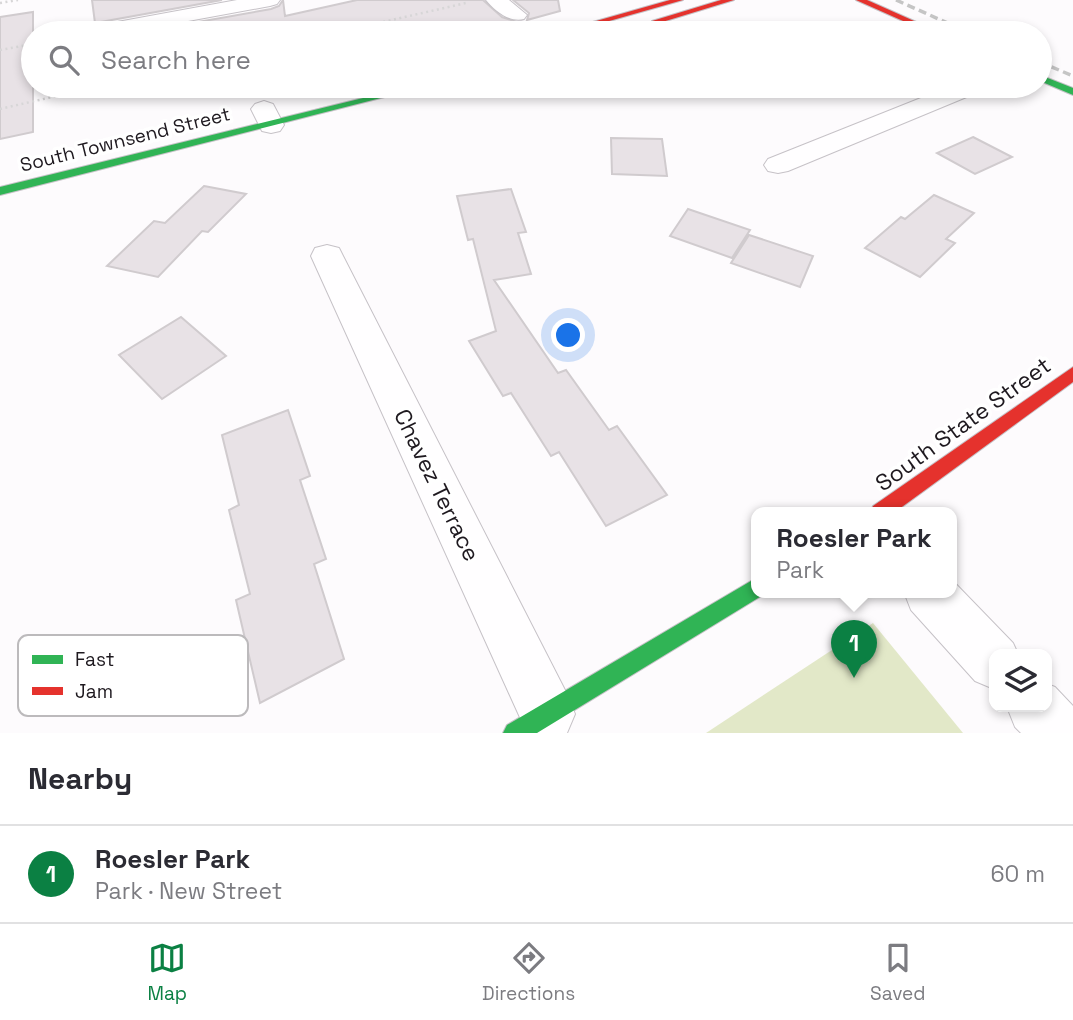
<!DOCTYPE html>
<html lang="en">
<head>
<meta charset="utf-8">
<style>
  body { margin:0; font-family:"Space Grotesk",sans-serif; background:#f7f7f7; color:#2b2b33 }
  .controls { position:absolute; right:21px; bottom:21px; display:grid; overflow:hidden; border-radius:14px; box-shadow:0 4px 10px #0003 }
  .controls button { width:63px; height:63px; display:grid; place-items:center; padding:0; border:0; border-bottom:2px solid #e1e1e2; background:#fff; color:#2b2b33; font:35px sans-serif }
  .you { position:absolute; left:569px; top:336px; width:24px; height:24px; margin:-18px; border:5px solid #fff; border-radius:50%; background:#1a73e8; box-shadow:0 0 0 10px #1a73e833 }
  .badge { display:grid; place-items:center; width:46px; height:46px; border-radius:50%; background:#0b8043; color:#fff; font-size:23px; font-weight:700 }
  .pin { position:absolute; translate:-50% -58px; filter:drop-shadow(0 2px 4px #0008) }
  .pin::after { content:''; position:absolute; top:37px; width:24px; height:21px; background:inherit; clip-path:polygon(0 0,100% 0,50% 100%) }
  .popup { position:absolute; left:751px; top:507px; width:206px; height:91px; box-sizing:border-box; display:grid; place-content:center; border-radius:14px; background:#fff; filter:drop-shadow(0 2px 5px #0005); font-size:23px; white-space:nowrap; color:#7c7c81 }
  .popup b { font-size:26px; color:#2b2b33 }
  .popup::after { content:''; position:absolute; left:50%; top:100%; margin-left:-14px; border:14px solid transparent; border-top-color:#fff }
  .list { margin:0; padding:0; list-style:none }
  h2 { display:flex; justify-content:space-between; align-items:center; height:91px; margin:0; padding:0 28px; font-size:30px }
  h2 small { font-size:23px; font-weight:400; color:#7c7c81 }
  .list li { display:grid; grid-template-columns:46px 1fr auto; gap:21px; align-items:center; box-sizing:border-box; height:98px; padding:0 28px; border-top:2px solid #e1e1e2 }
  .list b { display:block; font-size:26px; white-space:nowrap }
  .list p { margin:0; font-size:23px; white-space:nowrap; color:#7c7c81 }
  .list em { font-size:23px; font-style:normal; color:#7c7c81 }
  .icon { flex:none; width:38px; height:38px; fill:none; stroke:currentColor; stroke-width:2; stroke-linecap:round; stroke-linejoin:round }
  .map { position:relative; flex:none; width:1073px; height:733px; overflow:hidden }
  .search { position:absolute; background:#fff; box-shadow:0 4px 10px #0003; left:21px; right:21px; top:21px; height:77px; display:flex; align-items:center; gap:18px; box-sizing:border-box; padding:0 24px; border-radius:38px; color:#7c7c81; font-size:26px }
  .sheet { height:189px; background:#fff }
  nav { display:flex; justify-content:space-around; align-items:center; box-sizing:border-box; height:98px; border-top:2px solid #e1e1e2; background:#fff; font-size:19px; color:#7c7c81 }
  nav a { display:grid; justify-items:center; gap:4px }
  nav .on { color:#0b8043 }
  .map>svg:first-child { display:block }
  .green { fill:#e2e8c8 }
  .building { fill:#e8e2e6; stroke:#d0cbce; stroke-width:2 }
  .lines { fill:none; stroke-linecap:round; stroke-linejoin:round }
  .street-casing { stroke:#c6c2c7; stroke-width:2 }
  .fast-casing { stroke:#c6c2c7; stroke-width:2 }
  .jam-casing { stroke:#c6c2c7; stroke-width:2 }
  .path { stroke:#d7d6d7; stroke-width:2.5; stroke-dasharray:2 3.5; stroke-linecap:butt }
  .street { fill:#fffeff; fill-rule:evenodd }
  .fast { fill:#30b455; fill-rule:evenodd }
  .jam { fill:#e5322d; fill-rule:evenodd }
  .rail { stroke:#c5c5c5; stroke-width:3.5; stroke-dasharray:8 4.5; stroke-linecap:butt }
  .labels { text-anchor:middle; stroke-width:7; stroke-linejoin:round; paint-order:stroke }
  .far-street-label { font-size:19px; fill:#1e191f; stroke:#fff }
  .street-label { font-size:23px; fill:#1e191f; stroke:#fff }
  .key { fill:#fff; stroke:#bcbabc; stroke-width:2 }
  .key-label { font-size:19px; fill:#1e191f }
</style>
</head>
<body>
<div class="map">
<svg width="1073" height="733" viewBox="0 0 1073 733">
  <rect width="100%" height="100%" fill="#fdfbfd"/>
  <path class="green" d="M873,623l90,110h-257z"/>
  <path class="building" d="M92,0h130l-127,23z
    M283,0l2,16 72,-16h126l19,17 15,5 -43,11h-338l135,-24 8,-3z
    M513,0h45l2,11 -33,9 2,-7z
    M33,12v120l-33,7v-122z
    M973,137l39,20 -37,17 -38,-21z
    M611,138l51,1 5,37 -55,-2z
    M204,186l42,8 -38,38 -6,-1 -44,46 -51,-11 47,-45 11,2z
    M511,189l15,43 -8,1 13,41 -37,6 64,93 8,-3 43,60 8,-4 50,69 -61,31 -47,-74 -8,4 -40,-63 -8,3 -34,-55 27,-10 -23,-92 -5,1 -11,-44z
    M934,195l40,18 -28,26 9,4 -35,34 -55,-29 36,-31 4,2z
    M688,209l62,21 -18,28 -62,-22z
    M749,235l64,21 -13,31 -69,-24z
    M181,317l45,39 -64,43 -43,-44z
    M288,410l22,66 -10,4 26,79 -12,5 30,95 -84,44 -24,-103 14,-6 -21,-84 10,-5 -17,-70z"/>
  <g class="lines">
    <defs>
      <path id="street" d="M237,0h43l-3,4 -7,2 -147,27h-44l3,-5 8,-1z
        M486,0h23l18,15 -3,4c-14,4 -29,-8 -38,-19z
        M951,86h33l-3,5 -193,80 -10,2 -10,-2 -4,-6 4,-6z
        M264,101l9,3 11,21 -4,6 -9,2 -9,-2 -11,-22 4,-5z
        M327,245l12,3 4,8 224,438 8,20 -8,19h-40l-216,-477 4,-8z
        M952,580l61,63 5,11h-24v35l-19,-8 -64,-71 -7,-18h48z
        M1047,684l8,3 18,19v27h-52l-6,-6 -8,-20h40z"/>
      <path id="fast" d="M1040,75l33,13v7l-33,-14z
        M412,86h16l-428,109v-8z
        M756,578v14h8l-1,3 -226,138h-34l4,-8z"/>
      <path id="jam" d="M670,0h13l-116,33h-13z
        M721,0h13l-75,23 -7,-2z
        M856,0h11l74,33h-11z
        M1073,367v15l-178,130h-24l2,-6z"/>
    </defs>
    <use href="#street" class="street-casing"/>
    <use href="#fast" class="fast-casing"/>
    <use href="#jam" class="jam-casing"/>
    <path class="path" d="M0,3l18,-3
      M335,33l131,-30
      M0,50l33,-6
      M0,109l100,-23"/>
    <use href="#street" class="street"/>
    <use href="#fast" class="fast"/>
    <use href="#jam" class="jam"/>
    <path class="rail" d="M896,0l74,33
      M1040,62l33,14"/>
  </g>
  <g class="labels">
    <g class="far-street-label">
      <text transform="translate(125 139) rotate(-14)" y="7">South Townsend Street</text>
    </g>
    <g class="street-label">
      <text transform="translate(963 424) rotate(-36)" y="8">South State Street</text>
      <text transform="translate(437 485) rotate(64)" y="8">Chavez Terrace</text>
    </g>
  </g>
  <rect x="18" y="635" width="230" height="81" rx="10" class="key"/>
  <rect x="32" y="655" width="31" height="9" fill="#30b455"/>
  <rect x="32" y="687" width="31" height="8" fill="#e5322d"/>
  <g class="key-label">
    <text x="75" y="666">Fast</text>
    <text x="75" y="698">Jam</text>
  </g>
</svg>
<div class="controls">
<button><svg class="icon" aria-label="layers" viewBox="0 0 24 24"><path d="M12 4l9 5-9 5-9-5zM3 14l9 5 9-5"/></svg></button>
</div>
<div class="you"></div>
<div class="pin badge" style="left:854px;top:678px">1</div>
<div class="popup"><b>Roesler Park</b>Park</div>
<div class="search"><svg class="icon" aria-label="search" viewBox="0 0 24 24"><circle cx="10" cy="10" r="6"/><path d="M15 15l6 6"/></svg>Search here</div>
</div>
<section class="sheet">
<h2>Nearby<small></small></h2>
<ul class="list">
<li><span class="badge">1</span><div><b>Roesler Park</b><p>Park · New Street</p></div><em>60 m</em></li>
</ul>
</section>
<nav>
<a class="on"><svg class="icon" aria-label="map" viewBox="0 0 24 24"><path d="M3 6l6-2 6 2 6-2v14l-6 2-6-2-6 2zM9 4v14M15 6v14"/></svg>Map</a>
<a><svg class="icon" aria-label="directions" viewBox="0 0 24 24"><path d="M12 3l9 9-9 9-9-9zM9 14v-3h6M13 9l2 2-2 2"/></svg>Directions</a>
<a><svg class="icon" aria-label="saved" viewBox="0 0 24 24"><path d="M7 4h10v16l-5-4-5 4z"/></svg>Saved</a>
</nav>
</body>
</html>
